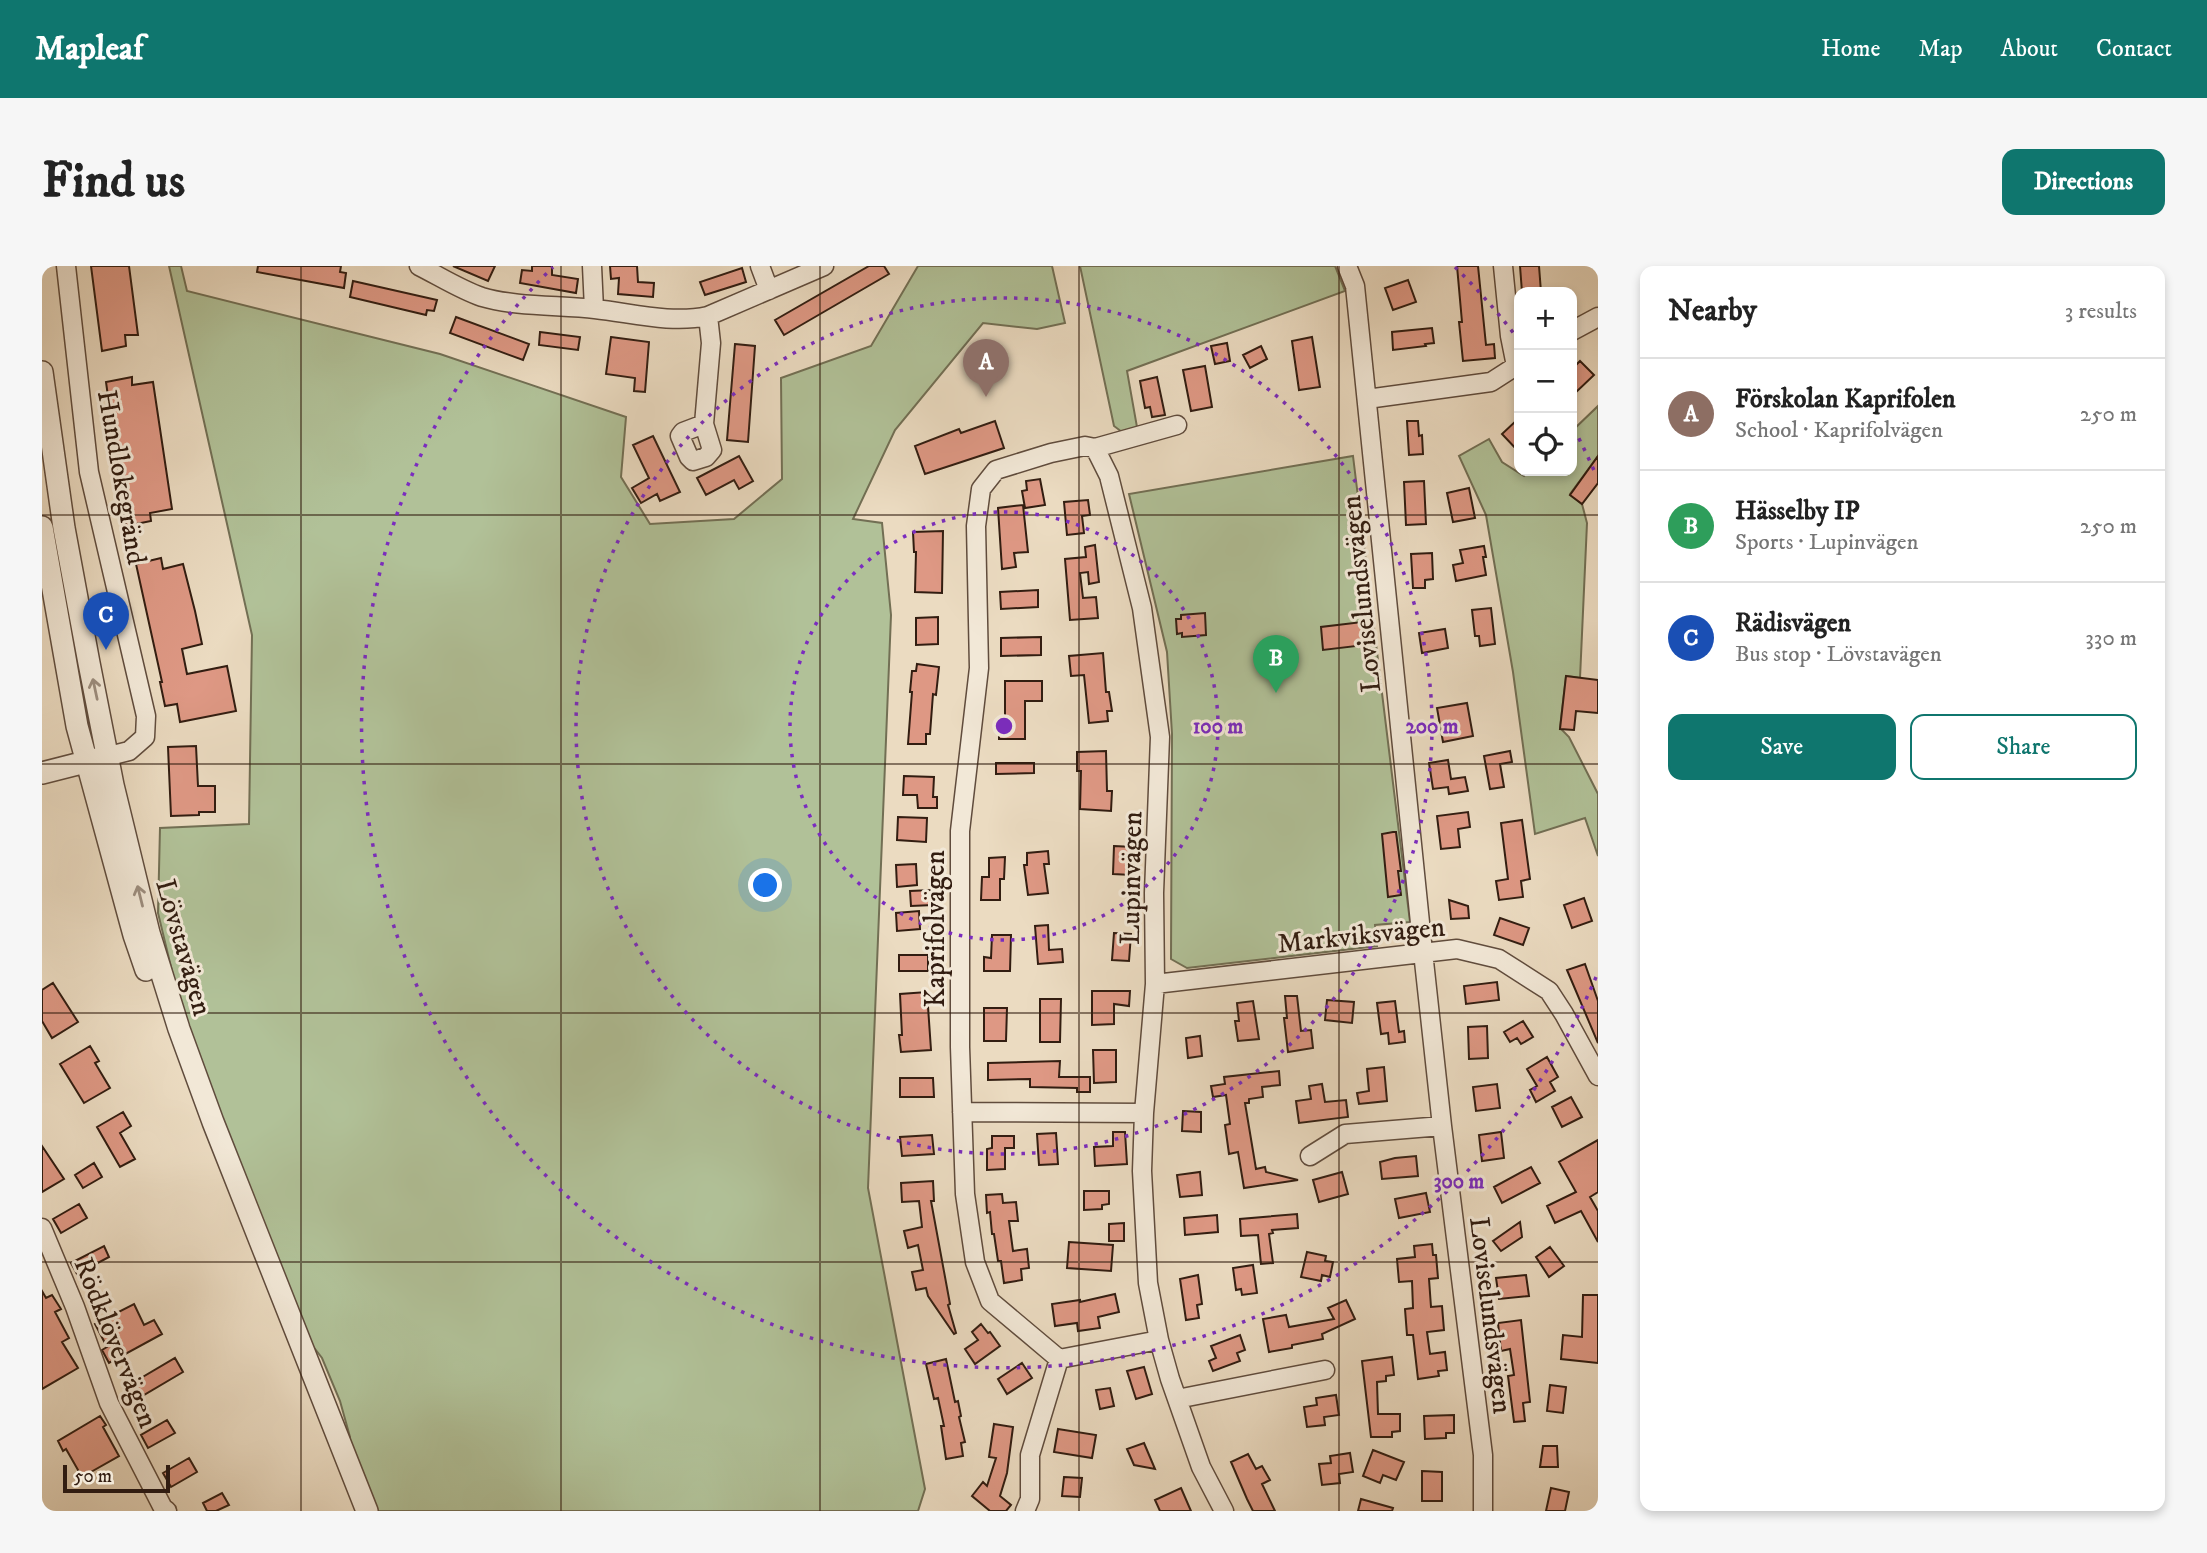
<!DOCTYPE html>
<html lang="en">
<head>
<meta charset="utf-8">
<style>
  body { margin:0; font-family:"IM FELL DW Pica",serif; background:#f6f6f6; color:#222 }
  .controls { position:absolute; right:21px; top:21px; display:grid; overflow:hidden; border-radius:14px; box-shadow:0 4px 10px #0003 }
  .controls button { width:63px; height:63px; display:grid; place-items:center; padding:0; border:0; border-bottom:2px solid #e0e0e0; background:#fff; color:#222; font:35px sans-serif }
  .scale { position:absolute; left:21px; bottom:18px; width:107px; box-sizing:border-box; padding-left:7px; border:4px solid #321d11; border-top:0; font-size:19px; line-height:24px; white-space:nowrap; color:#321d11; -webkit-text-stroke:5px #f2e8d7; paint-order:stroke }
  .you { position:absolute; left:724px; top:620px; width:24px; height:24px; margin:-18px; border:5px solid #fff; border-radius:50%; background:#1a73e8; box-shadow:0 0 0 10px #1a73e833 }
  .badge { display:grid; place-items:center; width:46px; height:46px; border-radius:50%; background:#0f766e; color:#fff; font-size:23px; font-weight:700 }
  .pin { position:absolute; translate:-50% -58px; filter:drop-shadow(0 2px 4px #0008) }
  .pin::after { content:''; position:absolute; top:37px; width:24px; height:21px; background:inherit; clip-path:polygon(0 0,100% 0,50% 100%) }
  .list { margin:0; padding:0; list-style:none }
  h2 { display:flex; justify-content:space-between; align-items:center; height:91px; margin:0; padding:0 28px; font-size:30px }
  h2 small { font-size:23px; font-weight:400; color:#767676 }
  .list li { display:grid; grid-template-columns:46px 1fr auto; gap:21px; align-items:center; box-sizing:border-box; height:112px; padding:0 28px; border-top:2px solid #e0e0e0 }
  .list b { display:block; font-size:26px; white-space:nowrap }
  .list p { margin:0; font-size:23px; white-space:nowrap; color:#767676 }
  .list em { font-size:23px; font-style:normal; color:#767676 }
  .actions { display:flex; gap:14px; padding:21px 28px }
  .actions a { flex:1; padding:16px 0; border:2px solid #0f766e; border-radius:14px; text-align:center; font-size:24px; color:#0f766e }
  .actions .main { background:#0f766e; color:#fff }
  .icon { flex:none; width:38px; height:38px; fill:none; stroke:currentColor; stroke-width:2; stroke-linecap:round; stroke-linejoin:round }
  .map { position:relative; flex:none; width:1556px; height:1245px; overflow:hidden; border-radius:14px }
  header { display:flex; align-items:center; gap:42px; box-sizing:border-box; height:98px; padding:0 35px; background:#0f766e; color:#fff }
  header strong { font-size:33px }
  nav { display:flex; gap:38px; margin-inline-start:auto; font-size:24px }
  .intro { display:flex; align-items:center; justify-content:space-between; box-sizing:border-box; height:168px; padding:0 42px }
  h1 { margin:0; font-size:49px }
  .button { padding:18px 32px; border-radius:14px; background:#0f766e; color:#fff; font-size:24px; font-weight:700 }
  main { display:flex; gap:42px; padding:0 42px }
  aside { flex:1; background:#fff; border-radius:14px; box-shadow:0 4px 10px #0003 }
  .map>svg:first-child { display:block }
  .green { fill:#b1c198; stroke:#726f54; stroke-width:2 }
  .building { fill:#de9884; stroke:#321d11; stroke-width:2 }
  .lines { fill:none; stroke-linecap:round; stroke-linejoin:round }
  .minor-casing { stroke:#604c3d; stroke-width:21 }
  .tertiary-casing { stroke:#604c3d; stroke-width:24 }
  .minor { stroke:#f2e8d7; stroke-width:18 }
  .tertiary { stroke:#f2e8d7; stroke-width:21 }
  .oneway { stroke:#9c8d7e }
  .grid { fill:none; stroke:#321d11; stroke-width:2; stroke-opacity:0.55 }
  .ring { fill:none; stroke:#7b2cbf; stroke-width:3.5; stroke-dasharray:3.5 7 }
  .labels { text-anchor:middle; stroke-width:6; stroke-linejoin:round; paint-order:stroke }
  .street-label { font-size:28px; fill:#321d11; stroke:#f2e8d7 }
  .centre { fill:#7b2cbf; stroke:#f2e8d7; stroke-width:3.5 }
  .ring-label { font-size:21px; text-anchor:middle; font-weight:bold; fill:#7b2cbf; stroke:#f2e8d7; stroke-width:6; stroke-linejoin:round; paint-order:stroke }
</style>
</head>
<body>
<header>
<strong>Mapleaf</strong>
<nav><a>Home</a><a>Map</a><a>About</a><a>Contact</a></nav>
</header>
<div class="intro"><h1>Find us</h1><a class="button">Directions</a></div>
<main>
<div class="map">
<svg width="1556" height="1245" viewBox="0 0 1556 1245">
  <rect width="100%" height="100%" fill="#ebdbc1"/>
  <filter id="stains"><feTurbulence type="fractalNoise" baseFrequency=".00286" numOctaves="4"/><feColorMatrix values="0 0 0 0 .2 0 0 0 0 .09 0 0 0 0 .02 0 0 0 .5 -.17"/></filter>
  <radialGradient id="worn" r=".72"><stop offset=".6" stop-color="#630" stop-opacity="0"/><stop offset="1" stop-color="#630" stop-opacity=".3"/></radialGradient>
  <path class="green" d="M127,0h12l6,25 253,63 186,63 -5,60 29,47 84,-5 48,-40 -1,-101 90,-32 47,-80h134l13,57 -28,6 -54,-6 -88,107 -42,89 29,4 9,92 -23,573 57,301 -7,22h-542l-29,-70 3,-4 -10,-36 -18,-43 -17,-22 -120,-311 -27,-112 2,-85 89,-4 3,-189z
    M1038,0h255l10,25 -218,80 10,56 -15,5 -8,-6z
    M1556,140v50l-28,38 12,10 5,19 -7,155 -14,-2 -6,52 9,9 29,57v62l-13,-38 -50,16 -22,-162 -27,-157 -27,-59 30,-17 13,23 22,14 6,-5h42v-40z
    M1311,190l57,466 -35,3 2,21 -190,22 -16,-9 1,-225 -5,-82 -38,-158z"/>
  <path class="building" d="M49,0h38l9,69h-13l1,11 -24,5z
    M216,0h83l-1,6 6,1 -2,15 -87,-16z
    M411,0h42l-7,15z
    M490,0h20v9l26,4 -2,14 -56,-10 2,-13 10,1z
    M568,0h27l1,16 16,1 -1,14 -35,-3 1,-16 -8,1z
    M827,0h15l5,8 -105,61 -9,-15z
    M1415,0h21l8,79 8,-1 1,14 -32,3 -4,-39h3z
    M1478,0h19l2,26h-19z
    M700,2l4,14 -41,13 -5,-13z
    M1366,14l8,22 -23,8 -8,-22z
    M311,15l84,19 -3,11 -7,-1 -1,5 -76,-18z
    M414,51l73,27 -6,16 -73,-27z
    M1390,62l2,15 -9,1 1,2 -33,4 -1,-18z
    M498,66l40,5 -2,13 -39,-5z
    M569,71l38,5 -4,50 -11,-1 1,-13 -29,-4z
    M1270,71l8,50 -21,3 -7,-49z
    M1185,77l3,18 -15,3 -4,-18z
    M693,78l20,2 -7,96 -21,-2z
    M1219,80l6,13 -17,9 -7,-13z
    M1538,95l14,14 -22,21v-27z
    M1163,100l7,41 -21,4 -8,-41z
    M90,111v8l21,-3 19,127 -22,4 1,8 -25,5 -20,-144z
    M1115,111l8,38 -13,2 -2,-10 -5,1 -5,-27z
    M1477,152v34l-17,-18z
    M953,155l9,27 -79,26 -10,-28 44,-17 2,4z
    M1365,155h11l1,15 3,-1 1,19 -14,1z
    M611,170l27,56 -20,9 -3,-7 -16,9 -9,-15 17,-10 -16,-33z
    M697,190l14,25 -14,8 -5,-9 -28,15 -9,-17z
    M1556,190v27l-16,21 -12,-9z
    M998,213l5,26 -20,3 -3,-17 5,-1 -1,-9z
    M1382,215l2,43 -20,1 -2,-43z
    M1427,222l6,30 -22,4 -6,-29z
    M1046,234l2,15 -8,1 2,17 -17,2 -3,-33z
    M981,239l5,47 -14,1 2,14 -14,2 -4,-61z
    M901,265l-1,62 -27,-1 1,-40h-2l-1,-20z
    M1053,279l4,37 -10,2 -1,-12 -8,1 3,25 13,-1 2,21 -28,2 -5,-61 21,-2 -1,-10z
    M1442,280l2,11h-3l3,18 -30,6 -3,-16 10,-2 -3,-13z
    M1390,287l1,26 -8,1v8h-12l-2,-34z
    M119,292l2,11 20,-5 12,47 7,33 -20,5 5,25 40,-8 9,45 -56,11 -3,-18 -12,2 -5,-24h2l-26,-118z
    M996,324v17l-37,2 -1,-17z
    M1449,342l4,36 -15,2 -1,-10h-4l-3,-26z
    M1163,347l1,22 -24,2v-4l-5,1 -1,-15h5v-4z
    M896,351v27l-22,1v-27z
    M1320,356l3,23 -42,5 -2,-23z
    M1403,363l3,19 -26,5 -3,-20z
    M999,371v18l-40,1v-18z
    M1061,387l3,39h3l3,19h-5l1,10 -19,2 -5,-48 -13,1 -2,-20z
    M875,398l22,3 -3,28 -3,-1 -3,40h-4v10h-18l4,-52h-2l2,-21h4z
    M1524,410l32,4v33l-22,-2 -2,19 -14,-1z
    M963,415h37v20h-17v38h-26v-21h6z
    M1425,437l6,33 -30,6 -6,-34z
    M154,480l2,40h17v26h-16v3l-28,1 -3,-69z
    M1064,485l1,40h5l-1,20 -31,-2 1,-38h-4v-19z
    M1468,485l2,11 -12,2 4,23 -14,2 -6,-33z
    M1406,494l3,19 14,-2 3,14 -19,3 -1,-7 -15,2 -4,-26z
    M954,497h38v10l-38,1z
    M862,510l30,1 -1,20h4v11h-19l-1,-13h-14z
    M1426,546l2,15 -12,2 2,18 -19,2 -4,-33z
    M856,551l29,1 -1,24 -29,-2z
    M1480,554l8,59 -9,2 2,16 -24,3 -3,-19 12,-2 -7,-56z
    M1351,566h3l5,39h-3l3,24 -13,2 -6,-63z
    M1072,580l19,1 -1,28 -19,-1z
    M1006,585l1,13h-5l4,29 -20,2 -4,-30h3v-12z
    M963,591l-1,22h-4v21h-19l1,-23h7v-19z
    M874,598l1,21 -20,2 -1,-22z
    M890,624l1,15 -22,1 -1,-15z
    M1542,632l8,23 -20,7 -8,-23z
    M1407,634l19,6 1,12 -18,1z
    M877,645l1,18 -23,2 -1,-18z
    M1458,652l29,10 -6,17 -29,-10z
    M1006,659l1,25 13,-1 1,13 -25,2 -3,-38z
    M1072,667l17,1 -2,27 -17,-1z
    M950,669h19l-1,36h-26v-14l7,1z
    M857,689h29v16h-29z
    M1543,698l13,37v42l-31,-73z
    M1455,716l2,18 -33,4 -2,-18z
    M11,717l25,39 -26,16 -10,-17v-31z
    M1050,725h38l-1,15 -15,-2v20l-22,1z
    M885,726l4,58 -30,2 -2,-17h3l-2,-41z
    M1243,730h12l4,35 10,-1 2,18 -25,4 -4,-34h3z
    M998,733h21l-1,43h-20z
    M1285,734l27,2 -2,21 -27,-3z
    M1211,735l6,38 -21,2 -3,-20h4l-2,-18z
    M1353,735l4,31 5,-1 1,11 -16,2 -1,-11 -7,1 -4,-31z
    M942,742h23l-1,33h-22z
    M1481,755l10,16 -12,7 -4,-6 -7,4 -6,-10z
    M1445,760l1,32 -19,1 -1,-32z
    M1158,770l2,20 -14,2 -2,-20z
    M48,780l9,15 -4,2 15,25 -26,15 -24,-39z
    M1051,784h23v32l-22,1z
    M1505,791l11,20 -8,5 5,9 -19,11 -6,-12 7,-4 -10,-17z
    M1018,795l-1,16h31v15h-13v-4l-47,-1v-8l-42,1v-17z
    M1342,801l3,34 -28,3 -2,-11 12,-2 -2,-22z
    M1237,805l1,14 -18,2 1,10 -14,2v4h-4l11,66 9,-2 1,5 32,8 -54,8 -6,-36 -9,2 -4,-29 5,-1 -4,-29 -13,2 -2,-11 14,-2 -1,-7z
    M858,812h33l1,19h-34z
    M1280,818l3,18 21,-2 2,17 -49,6 -3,-22 15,-2 -2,-13z
    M1455,818l3,24 -24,3 -3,-24z
    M1529,831l11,20 -20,10 -10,-20z
    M1141,845l18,1v20l-19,-1z
    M81,846l8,14 -11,7 15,26 -15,8 -23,-40z
    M1071,866h12l2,32 -32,2 -1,-19 19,-1z
    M1459,866l3,26 -22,3 -3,-26z
    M1014,867l2,31 -19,1 -2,-31z
    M890,869l2,19 -32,2 -2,-19z
    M950,870h22v12h-9v21l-18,1v-21l5,-1z
    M1556,874v52l-8,5 8,14v31l-17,-31 -26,12 -8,-17 29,-14 -17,-30z
    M0,880l22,33 -22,13z
    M1374,890l2,20 -36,3 -2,-17 15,-4z
    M52,897l8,14 -19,11 -8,-13z
    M1489,901l9,16 -38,20 -8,-16z
    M1158,906l2,23 -22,2 -3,-22z
    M1300,906l6,22 -29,8 -6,-22z
    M891,915l1,20h-3l19,103 -2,1 8,28 -2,1 -26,-38 -2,-8 -10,2 -4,-18 11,-2 -5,-25 -10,3 -4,-17 18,-4 -3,-26 -17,1 -1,-19z
    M1042,925h25v13l-7,1v4l-18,1z
    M1384,927l4,19 -31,6 -4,-19z
    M960,928l1,9 13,-1 2,19h-9l4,30 14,-2 2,19 -8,1 1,11 -18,3 -3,-22h-3l-4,-27h-2l-2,-22 -3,1 -1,-18z
    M37,938l8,14 -26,15 -8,-14z
    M1255,948l1,14 -26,2 1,3 -4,1 4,29 -12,1 -3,-29 -17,1 -1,-17z
    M1175,949l1,17 -33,3 -1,-17z
    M1478,956l2,15 -21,14 -8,-10z
    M1082,957v18h-15v-17z
    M1027,976l44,3 -2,26 -44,-3z
    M1390,978l1,11h3l2,23 -9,1 2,28 11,-1 2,24 -17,2 3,22 15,-2 2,18 -9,1 1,5 -21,3 -5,-44h-6l-2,-26 8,-1 -1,-27 -13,1 -2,-23 18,-2 -1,-11z
    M62,980l5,11 -32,17 -6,-11z
    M1508,981l14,19 -15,11 -13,-20z
    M1265,986l19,4 -1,5 8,1 -3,15 -8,-2 -1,6 -20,-4z
    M1211,999l4,28 -15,2 -1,-6 -5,1 -3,-22z
    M1156,1009l4,29 -5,1 2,13 -13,2 -6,-41z
    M1484,1009l3,21 -30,3 -3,-21z
    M0,1025l4,7 6,-3 9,14 -6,3 14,26 -7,4 16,26 -36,21z
    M1073,1028l4,18 -21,5 2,11 -22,3 -1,-8 -22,3 -3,-22 28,-4v2z
    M1541,1029h15v68l-37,-4 2,-24 19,2z
    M1304,1034l9,19 -33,15 1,5 -31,6v3l-23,4 -6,-33 23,-4 3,12 45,-8 -6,-11z
    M92,1038l10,21 10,-5 8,14 -53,29 -7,-13 5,-3 -12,-23z
    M1479,1054l9,82 -7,1 2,18 -11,1 -6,-46 6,-1 -4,-26 -9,2 -3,-28z
    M939,1058l7,9 2,-1 10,14 -25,18 -10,-15 13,-9 -6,-8z
    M1198,1069l5,15 -8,3 3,8 -27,10 -4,-10 7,-3 -5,-12z
    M1350,1091l2,18 -8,1v5l-9,1 1,32h22v17l-8,1v5h-21l-9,-76z
    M133,1092l8,14 -51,30 -8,-14z
    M904,1093l9,43 3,-1 3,15 -2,1 6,25 -4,1 2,13 -17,3 -5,-33h3l-6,-28 -4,1 -8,-35z
    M980,1097l10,15 -25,16 -9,-15z
    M1102,1101l8,27 -16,5 -9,-28z
    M1508,1119l16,2 -3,26 -16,-2z
    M1068,1122l4,18 -14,3 -4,-19z
    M1294,1129l3,20 -15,2 1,8 -18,2 -3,-20 13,-2 -1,-7z
    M1412,1149v18h-8v5l-21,1 -1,-23z
    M58,1150l6,9 -3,2 16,29 -37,21 -16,-28 -3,2 -5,-10z
    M125,1154l8,13 -27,15 -7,-13z
    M952,1158l19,3 -6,46 -7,23 11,9 -5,6h-16l-18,-15 11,-14 4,4 9,-28 -7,-1z
    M1016,1163l38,6 -4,23 -38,-6z
    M1102,1177l11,26 -21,-4 -7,-16z
    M1501,1180h14l1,21h-18z
    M1331,1184l31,12 -8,18 -13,-5 -3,8 -17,-7z
    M1308,1187l3,19 -14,2 1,9 -18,2 -3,-21 12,-1 -1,-7z
    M1206,1188l8,15 6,-3 8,14 -8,4 13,27h-22l-6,-12 -16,-37z
    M147,1192l8,14 -26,15 -8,-14z
    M1380,1205l20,1v29h-20z
    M1022,1211l18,1 -2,19 -18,-1z
    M1139,1222l10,23h-31l-5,-11z
    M1509,1222l18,4 -4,19h-19z
    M180,1227l7,12 -13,6h-9l-4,-8z
    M1319,1233l32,9 -1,3h-34z"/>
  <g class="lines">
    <defs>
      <path id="minor" d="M24,0l23,206 57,244 -1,21 -16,14 -20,5
        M377,0c20,10 42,24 63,31 33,10 79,8 113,12 37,4 76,15 113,7l116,-50
        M550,0l2,43
        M718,0l9,24
        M1305,0l8,20 68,666 19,174 41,329v56
        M1461,0l7,70 6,30
        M1530,65l26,-14
        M1325,133l124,-17 28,-18
        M662,158l-21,8 -3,4 9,21 4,4 13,-4 6,-7 -8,-26 7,-81 -3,-27
        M1053,182l14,28 33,132 18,129 -6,156 1,91 -11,129 -2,58 6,112 11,57 11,39 31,88 23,44
        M1113,718l302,-35 42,10 50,32 15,23 34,62
        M920,846l182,1
        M1268,890l35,-22 97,-8
        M0,962l33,79 34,96 54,105 4,3
        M1117,1074l-100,19 -69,-58 -15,-39 -10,-68 -5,-147v-216l19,-163 -3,-142 5,-37 15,-19 55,-17 34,-7 10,2 82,-23
        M1135,1133l148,-29
        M983,1245l5,-12v-44l29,-96"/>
      <path id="tertiary" d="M0,106l22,156 25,135 24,122 36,148 30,96 34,93 154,389
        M0,261l35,199 57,209 12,35
        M0,507l55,-14"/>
    </defs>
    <use href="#minor" class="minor-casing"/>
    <use href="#tertiary" class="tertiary-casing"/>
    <use href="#minor" class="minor"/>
    <use href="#tertiary" class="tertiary"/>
  </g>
  <defs><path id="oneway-shaft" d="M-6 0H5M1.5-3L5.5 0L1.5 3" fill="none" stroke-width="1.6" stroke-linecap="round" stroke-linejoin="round" transform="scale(1.75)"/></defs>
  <g class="oneway">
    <use href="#oneway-shaft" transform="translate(53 423) rotate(-102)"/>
    <use href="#oneway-shaft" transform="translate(98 630) rotate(-104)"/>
  </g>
  <path class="grid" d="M259,0v1245M519,0v1245M778,0v1245M1037,0v1245M1297,0v1245M0,249h1556M0,498h1556M0,747h1556M0,996h1556"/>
  <g class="ring">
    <circle cx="962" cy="460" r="214"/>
    <circle cx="962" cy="460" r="428"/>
    <path d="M1554 711A643 643 0 1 1 511 1M1413 1A643 643 0 0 1 1476 73M1532 163A643 643 0 0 1 1554 209"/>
  </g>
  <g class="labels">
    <g class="street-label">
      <text transform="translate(81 211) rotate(80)" y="10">Hundlokegränd</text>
      <text transform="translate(1318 328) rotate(-96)" y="10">Loviselundsvägen</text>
      <text transform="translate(1088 612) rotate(-89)" y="10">Lupinvägen</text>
      <text transform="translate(892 663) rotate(-90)" y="10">Kaprifolvägen</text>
      <text transform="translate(1319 668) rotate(-6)" y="10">Markviksvägen</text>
      <text transform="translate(143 681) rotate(74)" y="10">Lövstavägen</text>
      <text transform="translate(1450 1049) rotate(83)" y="10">Loviselundsvägen</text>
      <text transform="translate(75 1076) rotate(68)" y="10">Rödklövervägen</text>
    </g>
  </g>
  <circle cx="962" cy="460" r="10" class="centre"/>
  <g class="ring-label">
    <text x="1176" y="467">100 m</text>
    <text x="1390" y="467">200 m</text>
    <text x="1417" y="922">300 m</text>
  </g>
  <rect width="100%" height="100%" filter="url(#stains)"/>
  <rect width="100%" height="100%" fill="url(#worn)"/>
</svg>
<div class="controls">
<button>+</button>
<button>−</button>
<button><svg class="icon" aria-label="locate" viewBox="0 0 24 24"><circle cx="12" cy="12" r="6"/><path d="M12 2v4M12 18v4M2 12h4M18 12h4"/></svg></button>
</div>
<div class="scale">50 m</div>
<div class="you"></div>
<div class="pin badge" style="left:944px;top:131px;background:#8d6e63">A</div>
<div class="pin badge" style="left:1234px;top:427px;background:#2e9e5b">B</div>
<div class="pin badge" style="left:64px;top:384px;background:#1a4fb4">C</div>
</div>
<aside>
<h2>Nearby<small>3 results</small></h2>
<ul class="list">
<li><span class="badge" style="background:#8d6e63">A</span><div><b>Förskolan Kaprifolen</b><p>School · Kaprifolvägen</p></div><em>250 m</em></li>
<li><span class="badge" style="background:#2e9e5b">B</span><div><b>Hässelby IP</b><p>Sports · Lupinvägen</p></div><em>250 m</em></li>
<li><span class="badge" style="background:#1a4fb4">C</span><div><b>Rädisvägen</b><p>Bus stop · Lövstavägen</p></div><em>330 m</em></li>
</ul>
<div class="actions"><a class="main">Save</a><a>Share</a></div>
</aside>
</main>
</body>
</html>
